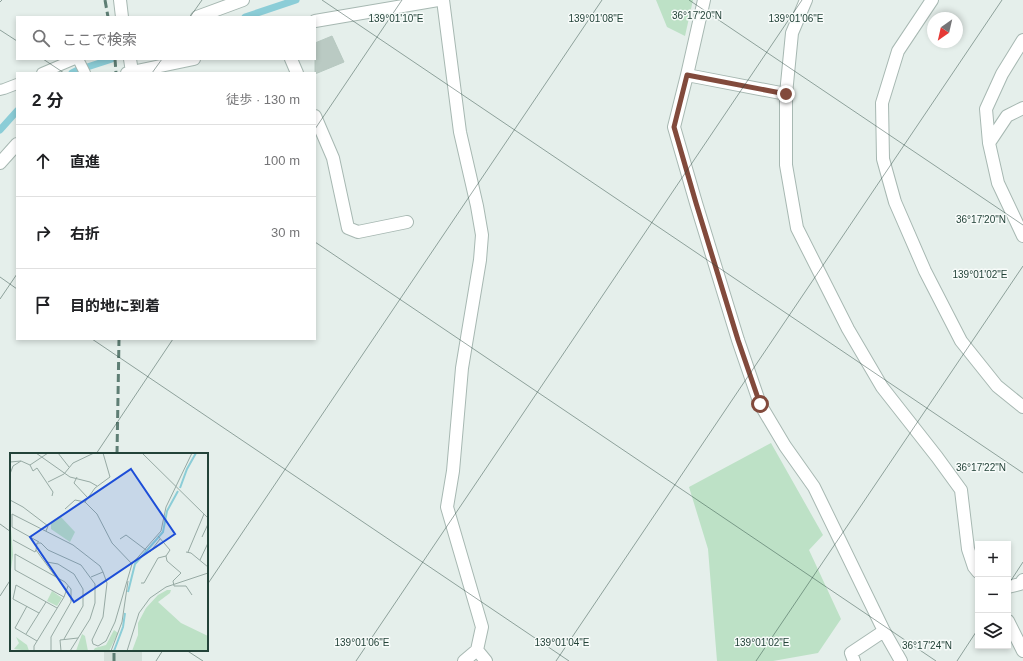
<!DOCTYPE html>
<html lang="ja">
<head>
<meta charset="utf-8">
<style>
  body { margin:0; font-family:Helvetica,"Noto Sans JP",sans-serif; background:#f6f6f6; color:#202124 }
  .controls { position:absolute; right:12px; bottom:12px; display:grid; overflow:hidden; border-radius:0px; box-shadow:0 2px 6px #0003 }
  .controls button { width:36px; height:36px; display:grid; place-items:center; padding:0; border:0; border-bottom:1px solid #e0e0e0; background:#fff; color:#202124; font:20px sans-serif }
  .compass { position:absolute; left:927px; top:12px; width:36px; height:36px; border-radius:50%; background:#fff; box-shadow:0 2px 6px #0003; rotate:214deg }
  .stop { position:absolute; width:12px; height:12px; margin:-9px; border:3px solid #824a3c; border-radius:50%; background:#fff }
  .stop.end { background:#824a3c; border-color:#fff; box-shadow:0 1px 4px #0008 }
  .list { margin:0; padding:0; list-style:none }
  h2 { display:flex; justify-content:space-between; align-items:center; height:52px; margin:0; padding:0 16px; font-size:17px }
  h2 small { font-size:13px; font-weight:400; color:#757577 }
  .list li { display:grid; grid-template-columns:26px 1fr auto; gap:12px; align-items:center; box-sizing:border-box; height:72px; padding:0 16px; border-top:1px solid #e0e0e0 }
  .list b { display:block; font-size:15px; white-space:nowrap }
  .list em { font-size:13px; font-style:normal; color:#757577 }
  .icon { flex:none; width:22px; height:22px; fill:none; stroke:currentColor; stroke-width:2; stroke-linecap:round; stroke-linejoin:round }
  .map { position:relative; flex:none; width:1023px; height:661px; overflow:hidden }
  .search { position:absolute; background:#fff; box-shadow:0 2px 6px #0003; left:16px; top:16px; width:300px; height:44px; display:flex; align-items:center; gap:10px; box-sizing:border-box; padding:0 14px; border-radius:0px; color:#757577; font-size:15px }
  .panel { position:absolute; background:#fff; box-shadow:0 2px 6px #0003; left:16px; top:72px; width:300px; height:268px; border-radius:0px }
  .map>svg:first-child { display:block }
  .built { fill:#d3dfd9 }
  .green { fill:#bde1c6 }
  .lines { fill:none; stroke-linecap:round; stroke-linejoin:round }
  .stream { stroke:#8bcdd7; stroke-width:7 }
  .building { fill:#bacac3; stroke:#b7c9c1 }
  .service-casing { stroke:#a7b8b2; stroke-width:12 }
  .minor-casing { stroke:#a7b8b2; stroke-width:14 }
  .service { stroke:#fff; stroke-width:10 }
  .minor { stroke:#fff; stroke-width:12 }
  .rail { stroke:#5e7e74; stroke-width:3; stroke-dasharray:8 4; stroke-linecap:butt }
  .route { stroke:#824a3c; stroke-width:5 }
  .ticks { fill:none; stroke:#234339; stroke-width:1; stroke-opacity:0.45 }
  .inset-river { fill:none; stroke:#8bcdd7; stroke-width:2 }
  .inset-road { fill:none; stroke:#97aaa4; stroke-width:1 }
  .view { fill:#1d4ed8; fill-opacity:0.15; stroke:#1d4ed8; stroke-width:2 }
  .inset-edge { fill:none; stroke:#234339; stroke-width:2 }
  .ticks-label { font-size:10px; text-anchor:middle; fill:#234339; stroke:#f7fbf9; stroke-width:3; stroke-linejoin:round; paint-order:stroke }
</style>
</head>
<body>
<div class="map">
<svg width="1023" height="661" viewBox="0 0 1023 661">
  <rect width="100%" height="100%" fill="#e5efeb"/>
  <path class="built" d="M104,650h38v11h-38z"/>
  <path class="green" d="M656,0h37l-8,36 -18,-9z
    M771,443l52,92 -14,15 32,69 -23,34 -45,8h-56l-9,-112 -19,-62z"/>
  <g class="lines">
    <path class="stream" d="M245,17l51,-17
      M72,73l6,-3 34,-11
      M0,130l17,-19"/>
  </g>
  <path class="building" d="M332,36l12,26 -29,12v-31z"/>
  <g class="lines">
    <defs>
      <path id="service" d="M78,59l7,14
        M42,73l33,-14
        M0,90l4,-1 13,-5"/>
      <path id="minor" d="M120,0l2,17
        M443,0l17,132 17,74 5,29 -2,25 -18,108 -9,103 -6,36 35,120 -5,23 -13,11
        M704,0l-17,75 99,19
        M806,0l-14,33 -6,61v71l11,63 51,101 34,58 55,70 24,33 7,59 6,18 4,5
        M932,0l-34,51 -16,52 1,56 12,43 30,69 36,70 36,45 26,21
        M197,17l46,-17
        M315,21l123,-21
        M1023,40l-21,34 -16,35 3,34 9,40 25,53
        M130,59l2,13
        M291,59l6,14
        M127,73l67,-14
        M687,75l-13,52 22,76 42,137 22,64 25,42 29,41 70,144 17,30
        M315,116l18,42 15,70 10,4 49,-10
        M989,143l18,-27 16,-8
        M0,163l17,-19
        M1008,587l12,-3 3,-4
        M1008,621l15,30
        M477,650l9,11
        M854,661l-3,-8 33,-22"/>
    </defs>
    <use href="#service" class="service-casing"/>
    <use href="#minor" class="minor-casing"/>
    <use href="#service" class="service"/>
    <use href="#minor" class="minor"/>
    <path class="rail" d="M105,0l3,17
      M115,59l1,14
      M117,454l2,-115
      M114,661v-11"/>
  </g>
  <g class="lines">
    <path class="route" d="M760,404l-22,-64 -42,-137 -22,-76 13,-52 99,19"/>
  </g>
  <path class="ticks" d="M322,0l701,473M689,0l334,225M0,2l2,-2M190,17l12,-17M0,30l17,11M43,59l21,14M152,73l10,-14M315,129l87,-129M315,242l621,419M0,277l17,12M0,299l17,-25M92,339l477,322M96,454l77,-115M0,524l11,8M207,585l395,-585M1008,585l15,-23M0,596l11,-17M186,650l17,11M156,661l7,-11M356,661l446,-661M556,661l446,-661M756,661l267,-395M957,661l21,-32"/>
  <g transform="translate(10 453)">
    <rect width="198" height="198" fill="#e5efeb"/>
    <path d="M0,63l3,39 -3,22zM50,63l15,16 -5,10 -19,-13v-5zM157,137h4l-1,3 -12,9 23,21 27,13v15h-76l6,-16v-12l8,-15 12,-13zM42,138l10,7 -5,8 -10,-5zM104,177l4,3 -9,18h-16l2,-3 11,-3zM72,181l3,2 3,15h-12zM6,184l11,8 2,6 -15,-2 5,-6z" fill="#bde1c6"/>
    <path class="inset-river" d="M170,35l7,-19 9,-16M118,139l7,-28 28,-32 4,-21 11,-20M104,198l9,-24 2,-14"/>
    <path class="inset-road" d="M26,0l34,24 20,5 7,4M48,0l11,14M93,0l7,24 -15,11 -10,14 12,12 15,29 20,21M132,0l66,65M0,9l11,-1 9,4 3,6 4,-3 16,24 -1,4M20,12l18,-12M0,21l3,-8 8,-5M67,24l-3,6 13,14M38,29l16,-8 9,-11 21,-10M0,47l13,7 25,19 -2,5M55,56l10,-9 10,2M148,83l12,14 -4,6 1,5 14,12 -8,8 1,5h12l6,9M192,84l6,-13M110,86l6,-4 20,15M3,87l22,12 1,-2M29,89l-27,-15v-13l61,31 27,21 3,6M140,99l10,-13M176,99l5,1 17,14M178,99l16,-38M190,107l8,-17M37,109l11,2 16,10 9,15v17l-19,33M45,123l-19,-26 1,-7h4l7,7 33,15 14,19v19l-5,16 -20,32M81,124l12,-5 4,11 -4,34 -11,23 1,4 5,2 8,-5 9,-19 17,-58 29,-33 5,-24 26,-54M131,130h3l14,-25 8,-2M17,153l-12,22 22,13M29,160l-26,-14 3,-14 41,23M16,181l20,-32M24,198v-5l30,-49 4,-11M41,198v-14l20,-35v-13l-6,-7 -50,-28v16l49,27M51,198l-1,-11 18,-2M101,198l11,-29 6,-41M117,198l12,-38 11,-15 16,-11 42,-14"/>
    <path class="view" d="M121,16l44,65 -101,68 -44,-65z"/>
    <rect width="198" height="198" class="inset-edge"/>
  </g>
  <g class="ticks-label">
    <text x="697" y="19">36°17'20"N</text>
    <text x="396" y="22">139°01'10"E</text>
    <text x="596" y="22">139°01'08"E</text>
    <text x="796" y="22">139°01'06"E</text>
    <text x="981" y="223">36°17'20"N</text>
    <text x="980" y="278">139°01'02"E</text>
    <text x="981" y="471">36°17'22"N</text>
    <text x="362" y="646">139°01'06"E</text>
    <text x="562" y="646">139°01'04"E</text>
    <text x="762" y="646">139°01'02"E</text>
    <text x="927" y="649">36°17'24"N</text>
  </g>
</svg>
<div class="controls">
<button>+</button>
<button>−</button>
<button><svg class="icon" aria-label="layers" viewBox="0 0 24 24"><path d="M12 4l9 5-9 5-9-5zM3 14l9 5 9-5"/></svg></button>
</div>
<svg class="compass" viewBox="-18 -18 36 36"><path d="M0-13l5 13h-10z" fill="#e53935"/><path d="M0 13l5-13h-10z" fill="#757577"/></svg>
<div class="stop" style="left:760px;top:404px"></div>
<div class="stop end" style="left:786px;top:94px"></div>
<div class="search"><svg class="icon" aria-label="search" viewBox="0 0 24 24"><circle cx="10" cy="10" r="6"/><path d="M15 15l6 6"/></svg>ここで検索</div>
<section class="panel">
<h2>2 分<small>徒歩 · 130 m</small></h2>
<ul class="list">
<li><svg class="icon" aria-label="ahead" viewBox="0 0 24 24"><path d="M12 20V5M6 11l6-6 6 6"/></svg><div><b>直進</b></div><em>100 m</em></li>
<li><svg class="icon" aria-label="right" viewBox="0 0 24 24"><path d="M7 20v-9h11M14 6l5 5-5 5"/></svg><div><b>右折</b></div><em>30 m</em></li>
<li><svg class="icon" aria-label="arrive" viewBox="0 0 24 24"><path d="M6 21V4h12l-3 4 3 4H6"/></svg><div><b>目的地に到着</b></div></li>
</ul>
</section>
</div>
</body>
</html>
